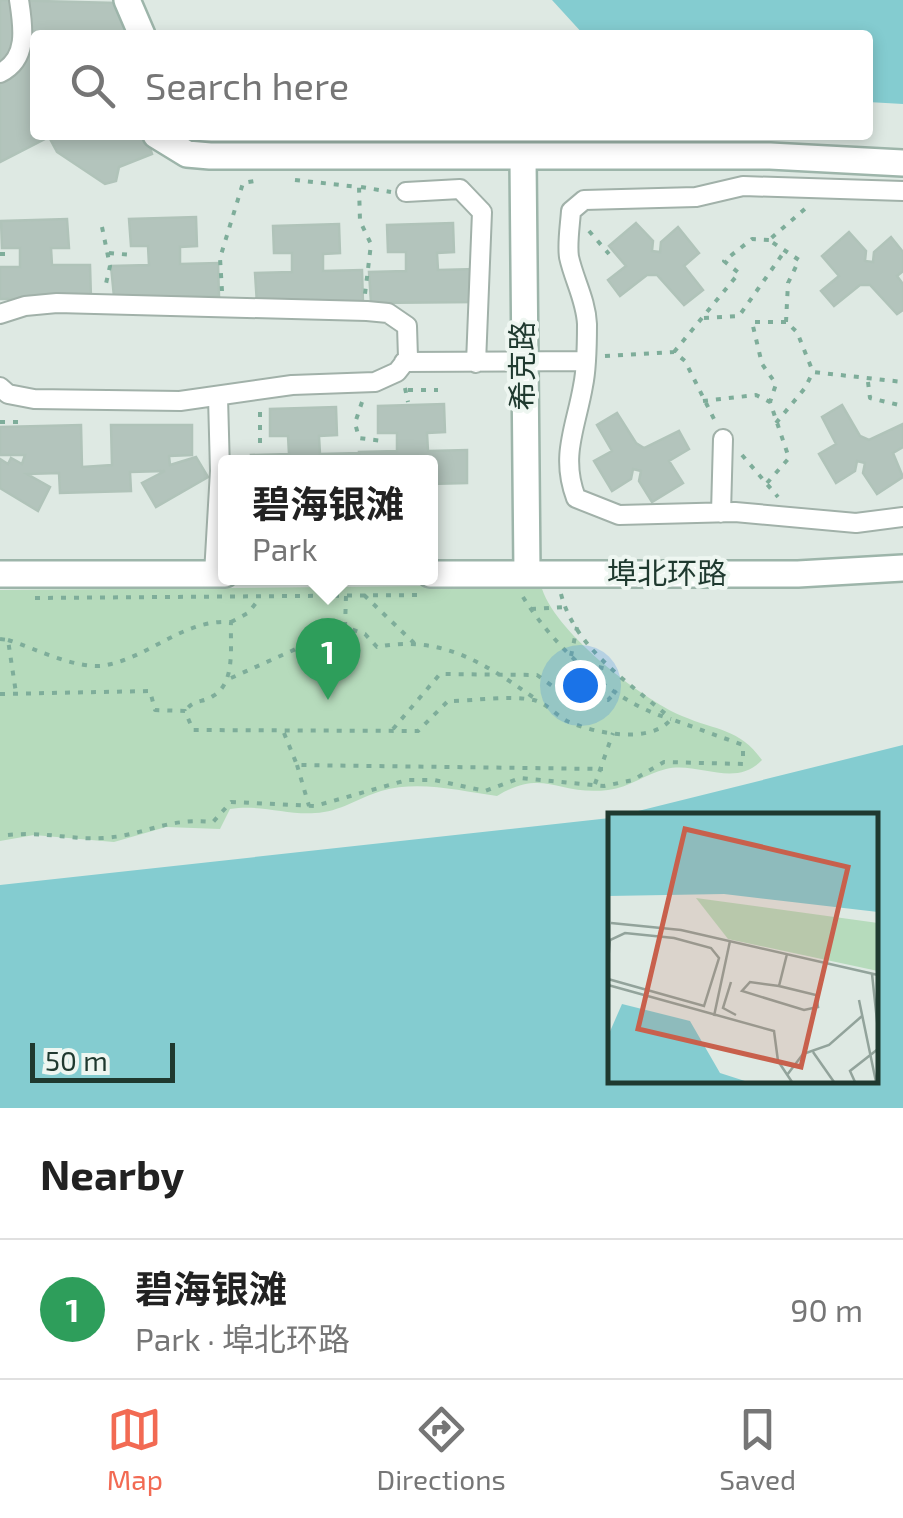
<!DOCTYPE html>
<html lang="en">
<head>
<meta charset="utf-8">
<style>
  body { margin:0; font-family:"Exo 2","Noto Sans SC",sans-serif; background:#f6f6f6; color:#222 }
  .scale { position:absolute; left:30px; bottom:25px; width:145px; box-sizing:border-box; padding-left:10px; border:5px solid #1f392f; border-top:0; font-size:28px; line-height:35px; white-space:nowrap; color:#1f392f; -webkit-text-stroke:8px #eef6f1; paint-order:stroke }
  .you { position:absolute; left:580px; top:685px; width:35px; height:35px; margin:-25px; border:8px solid #fff; border-radius:50%; background:#1a73e8; box-shadow:0 0 0 15px #1a73e833 }
  .badge { display:grid; place-items:center; width:65px; height:65px; border-radius:50%; background:#f26a53; color:#fff; font-size:32px; font-weight:700 }
  .pin { position:absolute; translate:-50% -82px; filter:drop-shadow(0 2px 5px #0008) }
  .pin::after { content:''; position:absolute; top:52px; width:35px; height:30px; background:inherit; clip-path:polygon(0 0,100% 0,50% 100%) }
  .popup { position:absolute; left:218px; top:455px; width:220px; height:130px; box-sizing:border-box; display:grid; place-content:center; border-radius:10px; background:#fff; filter:drop-shadow(0 2px 8px #0005); font-size:32px; white-space:nowrap; color:#767676 }
  .popup b { font-size:38px; color:#222 }
  .popup::after { content:''; position:absolute; left:50%; top:100%; margin-left:-20px; border:20px solid transparent; border-top-color:#fff }
  .list { margin:0; padding:0; list-style:none }
  h2 { display:flex; justify-content:space-between; align-items:center; height:130px; margin:0; padding:0 40px; font-size:42px }
  h2 small { font-size:32px; font-weight:400; color:#767676 }
  .list li { display:grid; grid-template-columns:65px 1fr auto; gap:30px; align-items:center; box-sizing:border-box; height:140px; padding:0 40px; border-top:2px solid #e0e0e0 }
  .list b { display:block; font-size:38px; white-space:nowrap }
  .list p { margin:0; font-size:32px; white-space:nowrap; color:#767676 }
  .list em { font-size:32px; font-style:normal; color:#767676 }
  .icon { flex:none; width:55px; height:55px; fill:none; stroke:currentColor; stroke-width:2; stroke-linecap:round; stroke-linejoin:round }
  .map { position:relative; flex:none; width:903px; height:1108px; overflow:hidden }
  .search { position:absolute; background:#fff; box-shadow:0 5px 15px #0003; left:30px; right:30px; top:30px; height:110px; display:flex; align-items:center; gap:25px; box-sizing:border-box; padding:0 35px; border-radius:10px; color:#767676; font-size:38px }
  .sheet { height:270px; background:#fff }
  nav { display:flex; justify-content:space-around; align-items:center; box-sizing:border-box; height:140px; border-top:2px solid #e0e0e0; background:#fff; font-size:28px; color:#767676 }
  nav a { display:grid; justify-items:center; gap:5px }
  nav .on { color:#f26a53 }
  .map>svg:first-child { display:block }
  .green { fill:#b6dbbc }
  .water { fill:#84ccd0 }
  .building { fill:#b3c4bc; stroke:#b0c3b9; stroke-width:2.5 }
  .lines { fill:none; stroke-linecap:round; stroke-linejoin:round }
  .street-casing { stroke:#a1b1a9; stroke-width:22 }
  .secondary-casing { stroke:#9db5aa; stroke-width:30 }
  .path { stroke:#7ead9a; stroke-width:4; stroke-dasharray:5 8; stroke-linecap:butt }
  .street { stroke:#fff; stroke-width:18 }
  .secondary { stroke:#fff; stroke-width:25 }
  .labels { text-anchor:middle; stroke-width:8; stroke-linejoin:round; paint-order:stroke }
  .street-label { font-size:30px; fill:#1f392f; stroke:#eef6f1 }
  .inset-road { fill:none; stroke:#92a39b; stroke-width:2.5 }
  .view { fill:#c8604c; fill-opacity:0.15; stroke:#c8604c; stroke-width:5 }
  .inset-edge { fill:none; stroke:#1f392f; stroke-width:5 }
</style>
</head>
<body>
<div class="map">
<svg width="903" height="1108" viewBox="0 0 903 1108">
  <rect width="100%" height="100%" fill="#dee9e3"/>
  <path class="green" d="M541,585c10,44 100,114 141,131 35,15 57,12 80,44 -27,29 -64,1 -96,9 -21,5 -35,18 -58,21 -50,6 -64,-23 -111,6 -37,-5 -78,-16 -116,-5 -23,7 -41,21 -66,22 -29,2 -56,-9 -85,-4l-10,20 -54,-2 -52,15 -80,-7 -34,6v-251z"/>
  <path class="water" d="M552,0h351v104l-35,-2v-67h-284z
    M903,745v363h-903v-223l610,-67v262h266v-264l-254,-1z"/>
  <path class="building" d="M0,0l117,3 12,32h-94v100h111l6,19 -33,13 -3,14 -11,3 -48,-32 -8,-15 -49,25z
    M196,217l1,29 -17,1v17l38,-1 1,33 -105,1 -3,-31 38,-1 -1,-19h-17l-2,-27z
    M67,219l2,29h-18l1,17h38l1,33 -91,1v-32h20v-19h-18l-1,-27z
    M453,223l1,29 -17,1 1,17 38,-1 1,33 -106,1 -2,-31 37,-1v-19h-18l-1,-27z
    M636,223l17,18 -1,10 8,1 1,-10 17,-15 21,26 -15,13 19,24 -19,15 -27,-30h-10l-27,21 -12,-16 18,-14 -17,-20z
    M339,224l1,29 -17,1v17l39,-1 1,33 -106,1 -2,-31 37,-1v-19h-18l-1,-27z
    M849,232l17,19 -1,10 8,1 1,-10 17,-15 12,15v19l-6,5 6,8v26l-6,4 -27,-29h-10l-26,21 -13,-15 18,-15 -17,-20z
    M444,404l1,28 -18,1 1,18 39,-1v33l-37,1v-22h-70l-1,-10 38,-1v-18h-19v-27z
    M842,405l18,31 9,4 34,-16v23l-10,6 10,24 -26,17 -14,-21 2,-10 -8,-2 -2,10 -19,12 -17,-29 17,-10 -14,-27z
    M336,407l1,28 -18,1 1,18 38,-1 1,9h-107l-1,-7 38,-1 -1,-18h-18v-27z
    M617,413l19,30 8,5 35,-17 10,18 -20,12 14,22 -31,19 -13,-21 2,-10 -8,-2 -2,10 -19,12 -18,-30 18,-10 -15,-26z
    M81,425l1,42 30,-2 -1,-40h81v30l-23,1 1,9 26,-8 12,20 -52,30 -14,-24 23,-12 -35,1 1,19 -71,2 -1,-20 -32,1 23,13 -12,24 -38,-23v-29l8,5 3,-6 11,6 3,-9h-25v-28z"/>
  <g class="lines">
    <defs>
      <path id="street" d="M0,73c29,-14 23,-47 19,-73
        M903,191l-160,-5 -47,11 -112,3 -13,11c-1,15 -4,32 -2,46 5,23 17,43 18,67 0,19 0,43 -4,62 -7,41 -23,70 -7,112l43,17 116,-3 121,11 47,-6
        M406,192l54,-3 22,23 -6,151
        M0,314l25,-8 32,-3 310,8 21,2 19,13 1,32 -11,14 -22,10 -83,3 -112,16 -146,-2 -26,-5 -8,-7
        M404,362l180,-1
        M721,513l2,-74
        M214,574l6,-103 -2,-74"/>
      <path id="secondary" d="M127,0l15,35
        M156,135l31,19 23,2h560l133,7
        M523,159l4,414
        M0,574h225
        M430,574h368l105,-6"/>
    </defs>
    <use href="#street" class="street-casing"/>
    <use href="#secondary" class="secondary-casing"/>
    <path class="path" d="M295,180l64,7 1,34 11,23 -6,50
      M361,187l30,5
      M102,227l8,39 -5,22
      M589,231l20,23
      M109,253l23,2
      M0,254h5
      M222,291l-2,-33 23,-75 17,-3
      M704,318l35,-2 45,-64
      M786,322l2,-39 11,-23 -30,-20 38,-33
      M674,352l65,-79 -15,-12 28,-22 17,1
      M605,356l69,-4 11,9 32,64
      M868,382l2,16 33,8
      M405,388l3,14
      M408,390h30
      M703,401l53,-6 14,7
      M362,402l-7,21 4,15 24,3
      M0,422h18
      M776,423l29,-35 8,-16
      M260,443v-35
      M742,455l36,42
      M767,483l22,-25 -19,-56 6,-18 -14,-20 -10,-42h34l11,10 16,40 90,10
      M561,594c14,54 67,88 107,122
      M364,595l50,48
      M346,596l-1,31 20,7 12,13c64,-13 109,17 160,53
      M523,597c31,50 90,106 148,122
      M35,598l386,-3
      M531,609l34,-2
      M231,622l17,-9 12,-15
      M0,639l8,1 8,53
      M8,640c27,8 70,31 99,25 44,-9 77,-46 124,-43 -1,24 5,61 -18,74 -10,7 -19,3 -27,14
      M332,645l9,-2 1,-15
      M571,656l6,-29
      M586,664l25,6
      M231,678l114,-51
      M0,694l150,-3 5,19 30,1 8,19 225,1 30,-30c26,0 60,-6 86,-1 12,3 22,15 33,21 26,12 84,24 104,-2l72,26v19l-79,-2 -31,18 -29,6 -84,-8 -35,13 -51,-11h-27l-92,26 -84,-4 -18,20c-46,-5 -70,14 -110,16 -37,2 -61,-8 -103,-2
      M393,729l47,-55 97,1 32,23 39,2 9,-9
      M284,733l13,32 306,4
      M297,765l12,41
      M595,784l18,-51"/>
    <use href="#street" class="street"/>
    <use href="#secondary" class="secondary"/>
  </g>
  <g class="labels">
    <g class="street-label">
      <text transform="translate(523 366) rotate(-90)" y="10">希克路</text>
      <text x="667" y="584">埠北环路</text>
    </g>
  </g>
  <g transform="translate(608 813)">
    <rect width="270" height="270" fill="#dee9e3"/>
    <path d="M88,85l182,25v48l-150,-32z" fill="#b6dbbc"/>
    <path d="M0,1h270v98l-154,-18 -116,2zM14,191l68,17 30,52 28,9h-140v-46z" fill="#84ccd0"/>
    <path class="inset-road" d="M3,110l70,7 197,45M0,149l2,-22 15,-7 49,5 37,10 8,10 -15,48 -96,-27M264,161l6,56M123,169l-8,26 13,7M0,172l166,46 4,30 14,21M171,173l-29,-4 -8,9 62,19 14,-3 -2,-12 -37,-9 8,-32M251,187l17,82M106,203l16,-75M205,239l21,30M179,262l16,-21 26,-9 33,-29M247,269l-5,-11 28,-22"/>
    <path class="view" d="M77,16l163,38 -47,200 -163,-38z"/>
    <rect width="270" height="270" class="inset-edge"/>
  </g>
</svg>
<div class="scale">50 m</div>
<div class="you"></div>
<div class="pin badge" style="left:328px;top:700px;background:#2e9e5b">1</div>
<div class="popup"><b>碧海银滩</b>Park</div>
<div class="search"><svg class="icon" aria-label="search" viewBox="0 0 24 24"><circle cx="10" cy="10" r="6"/><path d="M15 15l6 6"/></svg>Search here</div>
</div>
<section class="sheet">
<h2>Nearby<small></small></h2>
<ul class="list">
<li><span class="badge" style="background:#2e9e5b">1</span><div><b>碧海银滩</b><p>Park · 埠北环路</p></div><em>90 m</em></li>
</ul>
</section>
<nav>
<a class="on"><svg class="icon" aria-label="map" viewBox="0 0 24 24"><path d="M3 6l6-2 6 2 6-2v14l-6 2-6-2-6 2zM9 4v14M15 6v14"/></svg>Map</a>
<a><svg class="icon" aria-label="directions" viewBox="0 0 24 24"><path d="M12 3l9 9-9 9-9-9zM9 14v-3h6M13 9l2 2-2 2"/></svg>Directions</a>
<a><svg class="icon" aria-label="saved" viewBox="0 0 24 24"><path d="M7 4h10v16l-5-4-5 4z"/></svg>Saved</a>
</nav>
</body>
</html>
